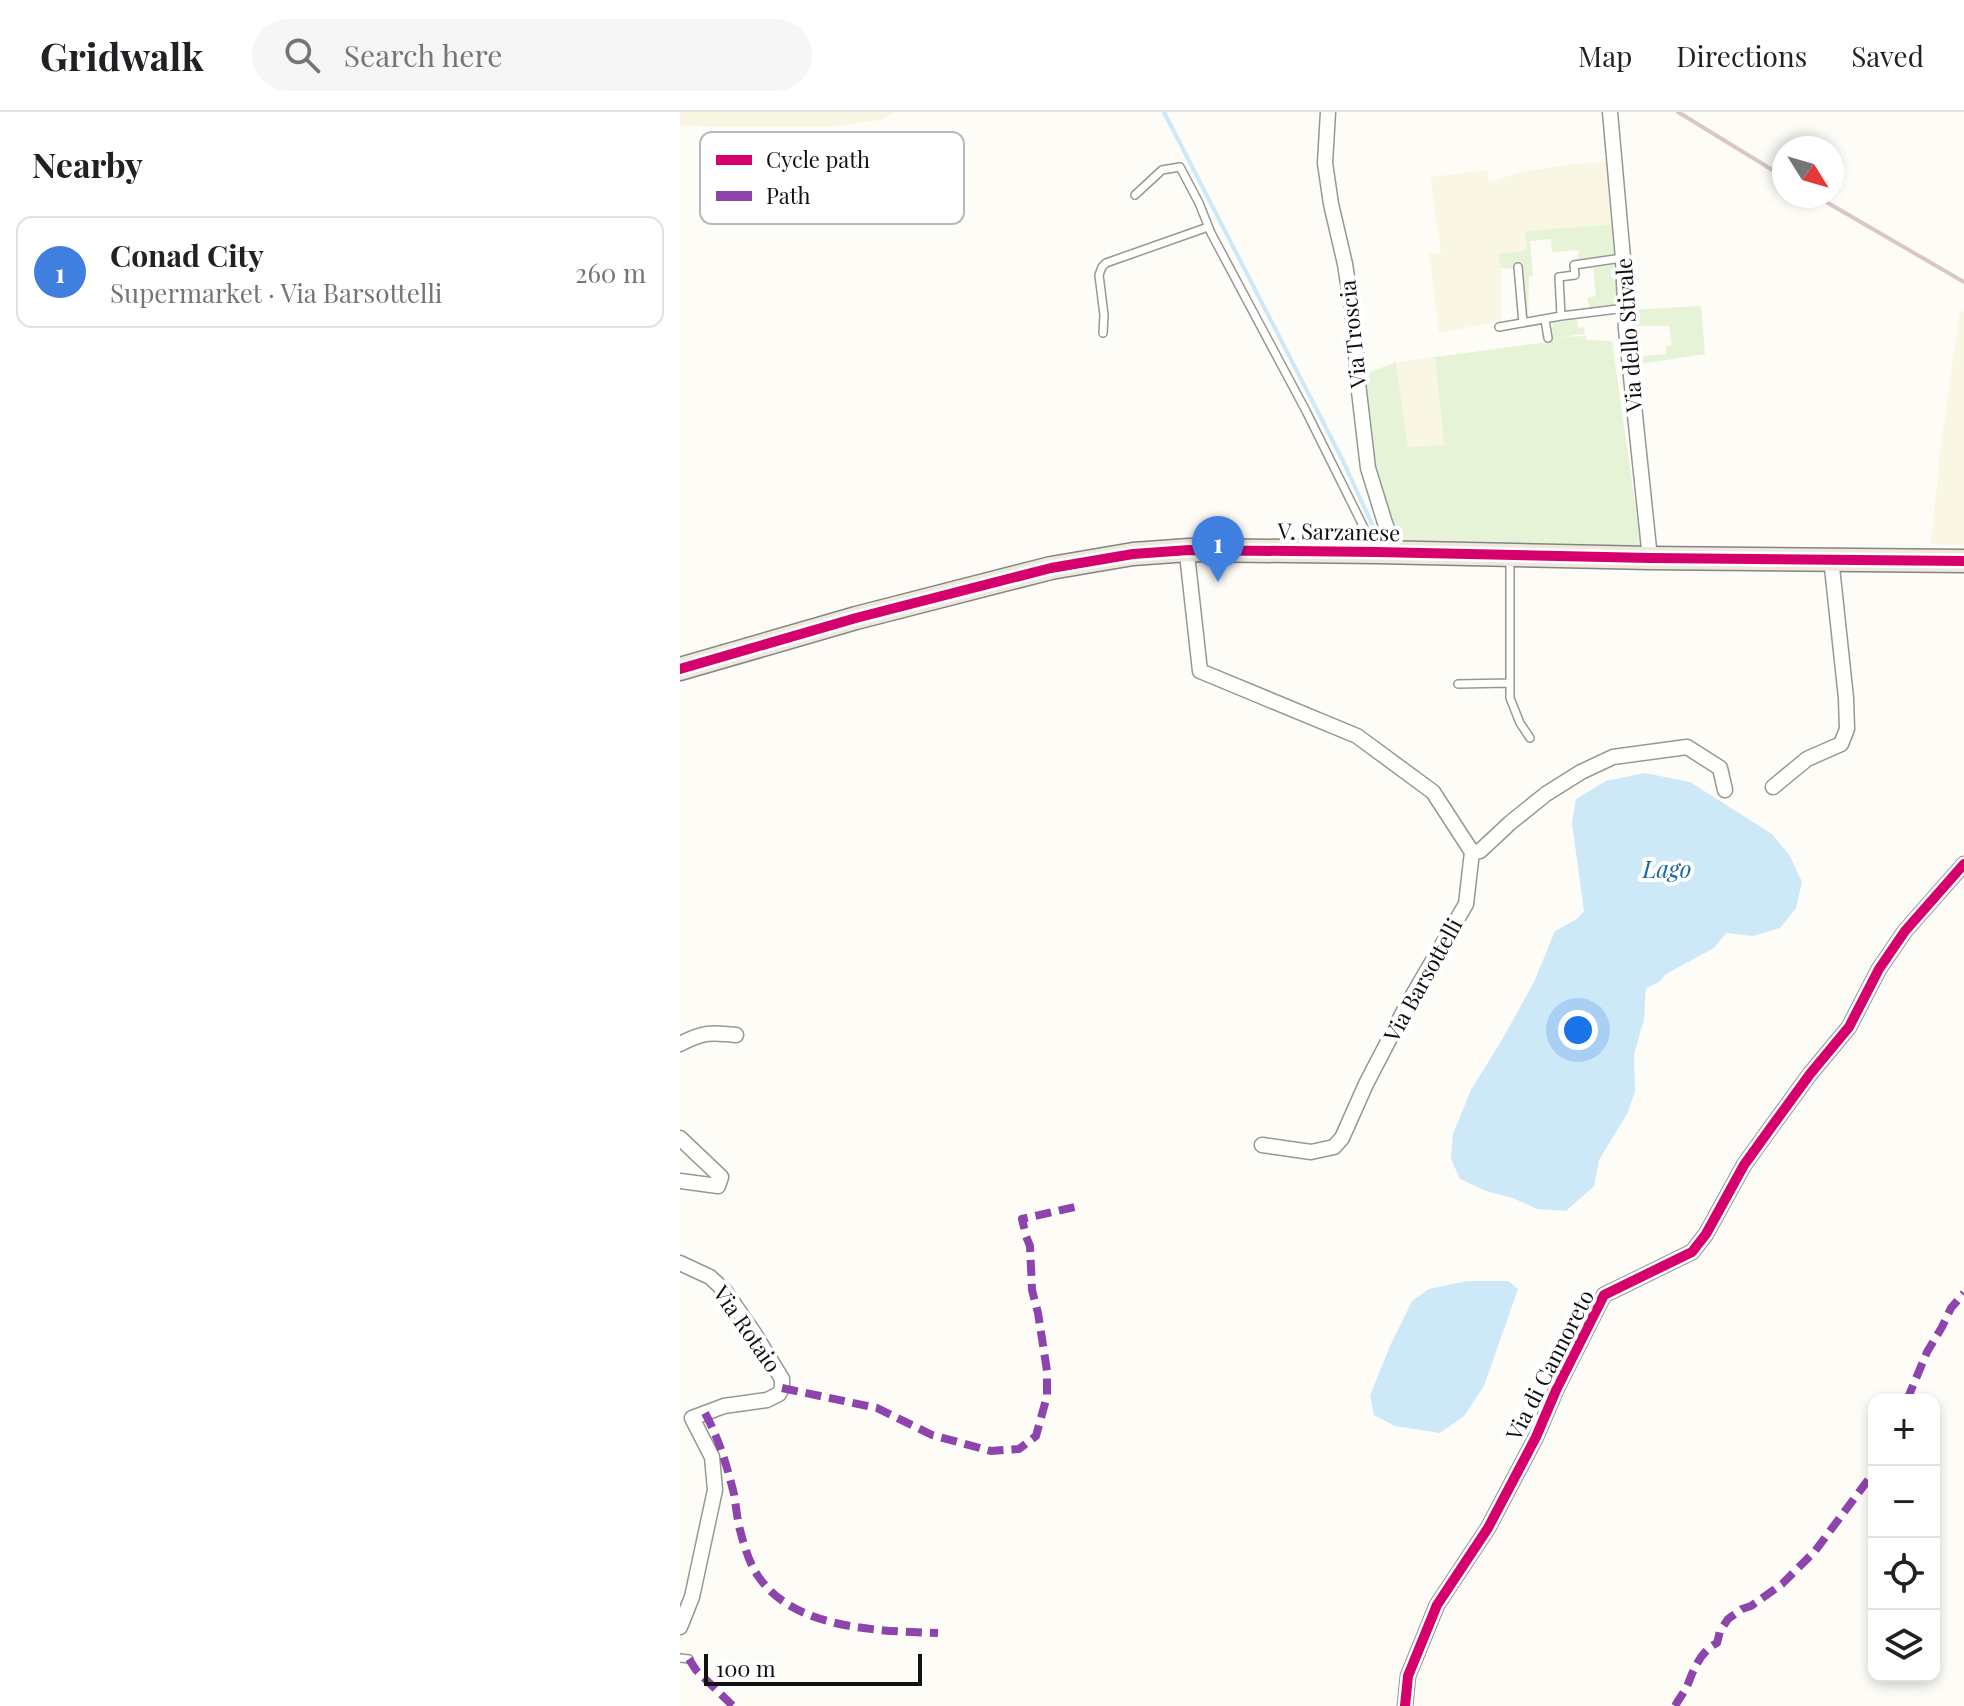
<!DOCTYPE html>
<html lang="en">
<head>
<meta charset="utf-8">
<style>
  body { margin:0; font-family:"Playfair Display",serif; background:#f6f6f6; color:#202124 }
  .controls { position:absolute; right:24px; bottom:24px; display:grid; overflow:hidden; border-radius:16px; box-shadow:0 4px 12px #0003 }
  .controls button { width:72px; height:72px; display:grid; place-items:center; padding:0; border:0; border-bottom:2px solid #e0e0e0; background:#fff; color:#202124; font:40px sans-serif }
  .compass { position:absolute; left:1092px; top:24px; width:72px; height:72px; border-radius:50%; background:#fff; box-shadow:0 4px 12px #0003; rotate:127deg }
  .scale { position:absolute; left:24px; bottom:20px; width:218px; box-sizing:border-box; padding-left:8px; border:4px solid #111; border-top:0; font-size:22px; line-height:28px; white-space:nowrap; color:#111; -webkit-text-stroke:6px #fff; paint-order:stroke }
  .you { position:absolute; left:898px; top:918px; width:28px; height:28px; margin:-20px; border:6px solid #fff; border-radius:50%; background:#1a73e8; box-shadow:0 0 0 12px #1a73e833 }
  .badge { display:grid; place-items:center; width:52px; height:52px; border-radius:50%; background:#646362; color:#fff; font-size:26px; font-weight:700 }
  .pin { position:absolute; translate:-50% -66px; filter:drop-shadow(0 2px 4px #0008) }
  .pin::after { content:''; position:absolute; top:42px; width:28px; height:24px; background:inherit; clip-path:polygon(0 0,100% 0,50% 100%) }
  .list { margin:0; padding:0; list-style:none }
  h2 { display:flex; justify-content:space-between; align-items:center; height:104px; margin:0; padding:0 32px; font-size:34px }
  h2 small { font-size:26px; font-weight:400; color:#757577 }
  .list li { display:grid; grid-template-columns:52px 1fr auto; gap:24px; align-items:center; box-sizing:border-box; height:112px; margin:0 16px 16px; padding:0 16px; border:2px solid #e0e0e0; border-radius:16px }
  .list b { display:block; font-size:30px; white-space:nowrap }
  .list p { margin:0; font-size:26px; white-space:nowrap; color:#757577 }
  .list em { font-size:26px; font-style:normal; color:#757577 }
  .icon { flex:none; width:44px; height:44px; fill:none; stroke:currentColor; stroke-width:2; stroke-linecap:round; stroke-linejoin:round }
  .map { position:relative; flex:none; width:1284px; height:1594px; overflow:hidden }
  header { display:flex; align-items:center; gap:48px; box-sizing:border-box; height:112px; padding:0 40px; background:#fff; border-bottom:2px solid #e0e0e0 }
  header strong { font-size:38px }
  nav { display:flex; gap:44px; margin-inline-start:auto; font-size:28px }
  .search { width:560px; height:72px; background:#f6f6f6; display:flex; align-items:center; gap:20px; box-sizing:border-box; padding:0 28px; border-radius:44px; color:#757577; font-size:30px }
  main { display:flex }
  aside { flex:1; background:#fff }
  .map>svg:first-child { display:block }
  .farmland { fill:#f9f7e4 }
  .green { fill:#e7f3d7 }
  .water { fill:#cde8f7 }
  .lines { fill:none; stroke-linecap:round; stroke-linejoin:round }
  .stream { stroke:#cde8f7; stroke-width:4 }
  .service-casing { stroke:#979795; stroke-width:10 }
  .minor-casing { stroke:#979795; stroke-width:17 }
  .primary-casing { stroke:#858482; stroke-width:25 }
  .service { stroke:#fffffe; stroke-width:7 }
  .minor { stroke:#fffffe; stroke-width:14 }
  .primary { stroke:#ede9dc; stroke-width:22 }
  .rail { stroke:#d9c6c7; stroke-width:4 }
  .quiet { stroke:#8e44ad; stroke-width:8; stroke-dasharray:16 8; stroke-linecap:butt }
  .cycleway-casing { stroke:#fff; stroke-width:15 }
  .cycleway { stroke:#d6006c; stroke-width:10 }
  .labels { text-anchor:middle; stroke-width:8; stroke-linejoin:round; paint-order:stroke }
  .street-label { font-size:22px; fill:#111; stroke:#fff }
  .water-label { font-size:24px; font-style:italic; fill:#1768a6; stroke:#fff }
  .key { fill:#fff; stroke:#b8b8b8; stroke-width:2 }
  .key-label { font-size:22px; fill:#111 }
</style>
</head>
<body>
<header>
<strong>Gridwalk</strong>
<div class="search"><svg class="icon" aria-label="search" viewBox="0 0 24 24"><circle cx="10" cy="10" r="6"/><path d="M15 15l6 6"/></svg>Search here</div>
<nav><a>Map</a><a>Directions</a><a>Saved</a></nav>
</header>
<main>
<aside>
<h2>Nearby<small></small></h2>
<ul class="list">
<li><span class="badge" style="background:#3f7fe0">1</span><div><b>Conad City</b><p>Supermarket · Via Barsottelli</p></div><em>260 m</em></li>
</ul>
</aside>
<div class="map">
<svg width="1284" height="1594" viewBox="0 0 1284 1594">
  <rect width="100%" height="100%" fill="#fdfcf7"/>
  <path class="farmland" d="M0,0h216l-15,8 -53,7 -148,-1z
    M928,50l6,62 -89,7 2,19 -29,4 3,14v53l-62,12 -10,-79 12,-2 -11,-75 57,-7 2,12 31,-10 52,-8z
    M1280,198l4,2v233l-33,-1 10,-99z
    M755,245l9,88 -36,2 -12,-85z"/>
  <path class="green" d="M934,112l3,32 -38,3 -1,-9 -26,2 -1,-13 -21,2 3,35h-4l-1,47h-7l-6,-54 -14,-1 -3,-14 29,-4 -2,-19z
    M936,152l5,41 -31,3 -3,-10 9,-2 -3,-28z
    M1021,194l4,48 -72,11 -1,-8 34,-3v-8l6,-1 -3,-19h-38l1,-16z
    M897,207l1,9 6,-1 1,7 -25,3 26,-1v4l26,1 29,204 -136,1 -106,-4 -24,-74 -10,-94 31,-12 12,85 36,-2 -9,-88 113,-15 -1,-13 6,-2v-4z"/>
  <path class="water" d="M965,661l45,9 82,52 18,22 12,26 -6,26 -16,20 -27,8 -27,-3 -12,15 -48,26 -7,8 -13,6 -2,31 -10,36 1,37 -8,22 -28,46 -5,26 -28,25 -29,-2 -24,-11 -27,-7 -26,-12 -9,-20 2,-25 18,-44 32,-52 31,-56 21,-51 22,-12 7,-8 -12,-88 4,-24 30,-18z
    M787,1169h41l10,8 -34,97 -20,30 -24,17 -45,-7 -21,-11 -4,-19 19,-48 23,-47 17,-12z"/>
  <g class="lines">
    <path class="stream" d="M484,0l179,349 34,74"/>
    <defs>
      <path id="service" d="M455,83l27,-25 18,-3 19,36 12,30 95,178 69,139
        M838,155l5,56
        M881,204l-2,-39 16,-2 -1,-10 48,-7
        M865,208l3,18
        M819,215l62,-11 65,-8
        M423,221l1,-18 -5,-40 3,-8 4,-4 102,-36
        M830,445v141l10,25 10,15
        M778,572l51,-1
        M0,1546l9,1"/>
      <path id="minor" d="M648,0l-3,51 6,41 14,60 9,59 4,60 10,85 17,55 12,30
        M930,0l13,146 3,71 24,229
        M509,438l-1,13 12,108 157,65 76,56 39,60 -6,52 -59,101 -41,79 -24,54 -8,9 -23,5 -49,-7
        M1093,675l34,-28 34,-15 6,-15 -1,-31 -15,-140
        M792,740l8,-1 30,-28 36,-29 35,-22 32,-15 74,-10 33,21 5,22
        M0,932c23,-12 31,-12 56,-9
        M0,1026l41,39 -3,9 -38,-5
        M0,1151l30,14 15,14 29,42 28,46v9l-3,6 -12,6 -43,6 -32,12 20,39 3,33 -23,107 -12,30
        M725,1594l3,-30 29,-71 51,-77 48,-91 21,-49 47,-93 88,-43 14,-18 38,-69 31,-43 35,-48 39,-47 30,-58 26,-38 59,-67"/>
      <path id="primary" d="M0,557l176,-51 195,-50 82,-14 56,-4 187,2 274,6 314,3"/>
    </defs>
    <use href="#service" class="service-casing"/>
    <use href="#minor" class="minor-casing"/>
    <use href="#primary" class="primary-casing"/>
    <use href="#service" class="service"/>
    <use href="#minor" class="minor"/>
    <use href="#primary" class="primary"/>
    <path class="rail" d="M998,0l106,65
      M1136,84l148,86"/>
    <path class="quiet" d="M102,1276l95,20 55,27 59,16 28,-2 17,-13 11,-40v-25l-9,-58 -6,-23 -2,-44 -4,-10 -4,-17 57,-13
      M1227,1288l20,-48 15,-25 9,-19 13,-15
      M25,1301c14,26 22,53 29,81 2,12 3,24 6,36 4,15 9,33 18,46 36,54 122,55 180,57
      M9,1547l7,11 37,36
      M995,1594c4,-7 10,-15 13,-22 6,-16 13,-33 29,-41l3,-12 8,-12 14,-10 9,-3 31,-22 33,-33 59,-79"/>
    <defs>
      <path id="cycleway" d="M0,557l176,-51 195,-50 82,-14 56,-4 187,2 274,6 314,3
        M725,1594l3,-30 29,-71 51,-77 48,-91 21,-49 47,-93 88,-43 14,-18 38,-69 31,-43 35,-48 39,-47 30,-58 26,-38 59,-67"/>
    </defs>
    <use href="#cycleway" class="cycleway-casing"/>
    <use href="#cycleway" class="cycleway"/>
  </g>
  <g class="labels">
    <g class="street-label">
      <text transform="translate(673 222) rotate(-96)" y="8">Via Troscia</text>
      <text transform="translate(949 223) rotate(-94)" y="8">Via dello Stivale</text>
      <text transform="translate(659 420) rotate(1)" y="8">V. Sarzanese</text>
      <text transform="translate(743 868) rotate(-61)" y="8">Via Barsottelli</text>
      <text transform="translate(67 1217) rotate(55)" y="8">Via Rotaio</text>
      <text transform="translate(870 1253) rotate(-63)" y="8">Via di Cannoreto</text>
    </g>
    <g class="water-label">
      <text x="987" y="766">Lago</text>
    </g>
  </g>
  <rect x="20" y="20" width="264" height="92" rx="12" class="key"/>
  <rect x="36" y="43" width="36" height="10" fill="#d6006c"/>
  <rect x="36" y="79" width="36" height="10" fill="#8e44ad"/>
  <g class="key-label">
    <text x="86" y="56">Cycle path</text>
    <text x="86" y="92">Path</text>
  </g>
</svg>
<div class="controls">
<button>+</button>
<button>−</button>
<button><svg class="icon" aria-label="locate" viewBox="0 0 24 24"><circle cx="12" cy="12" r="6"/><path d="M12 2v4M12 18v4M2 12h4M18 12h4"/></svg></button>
<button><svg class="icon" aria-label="layers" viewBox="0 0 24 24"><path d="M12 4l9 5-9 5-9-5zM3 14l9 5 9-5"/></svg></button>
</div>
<svg class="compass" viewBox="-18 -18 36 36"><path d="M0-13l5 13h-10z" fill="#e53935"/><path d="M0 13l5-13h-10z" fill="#757577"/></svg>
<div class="scale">100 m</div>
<div class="you"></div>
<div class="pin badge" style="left:538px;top:470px;background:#3f7fe0">1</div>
</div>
</main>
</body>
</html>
